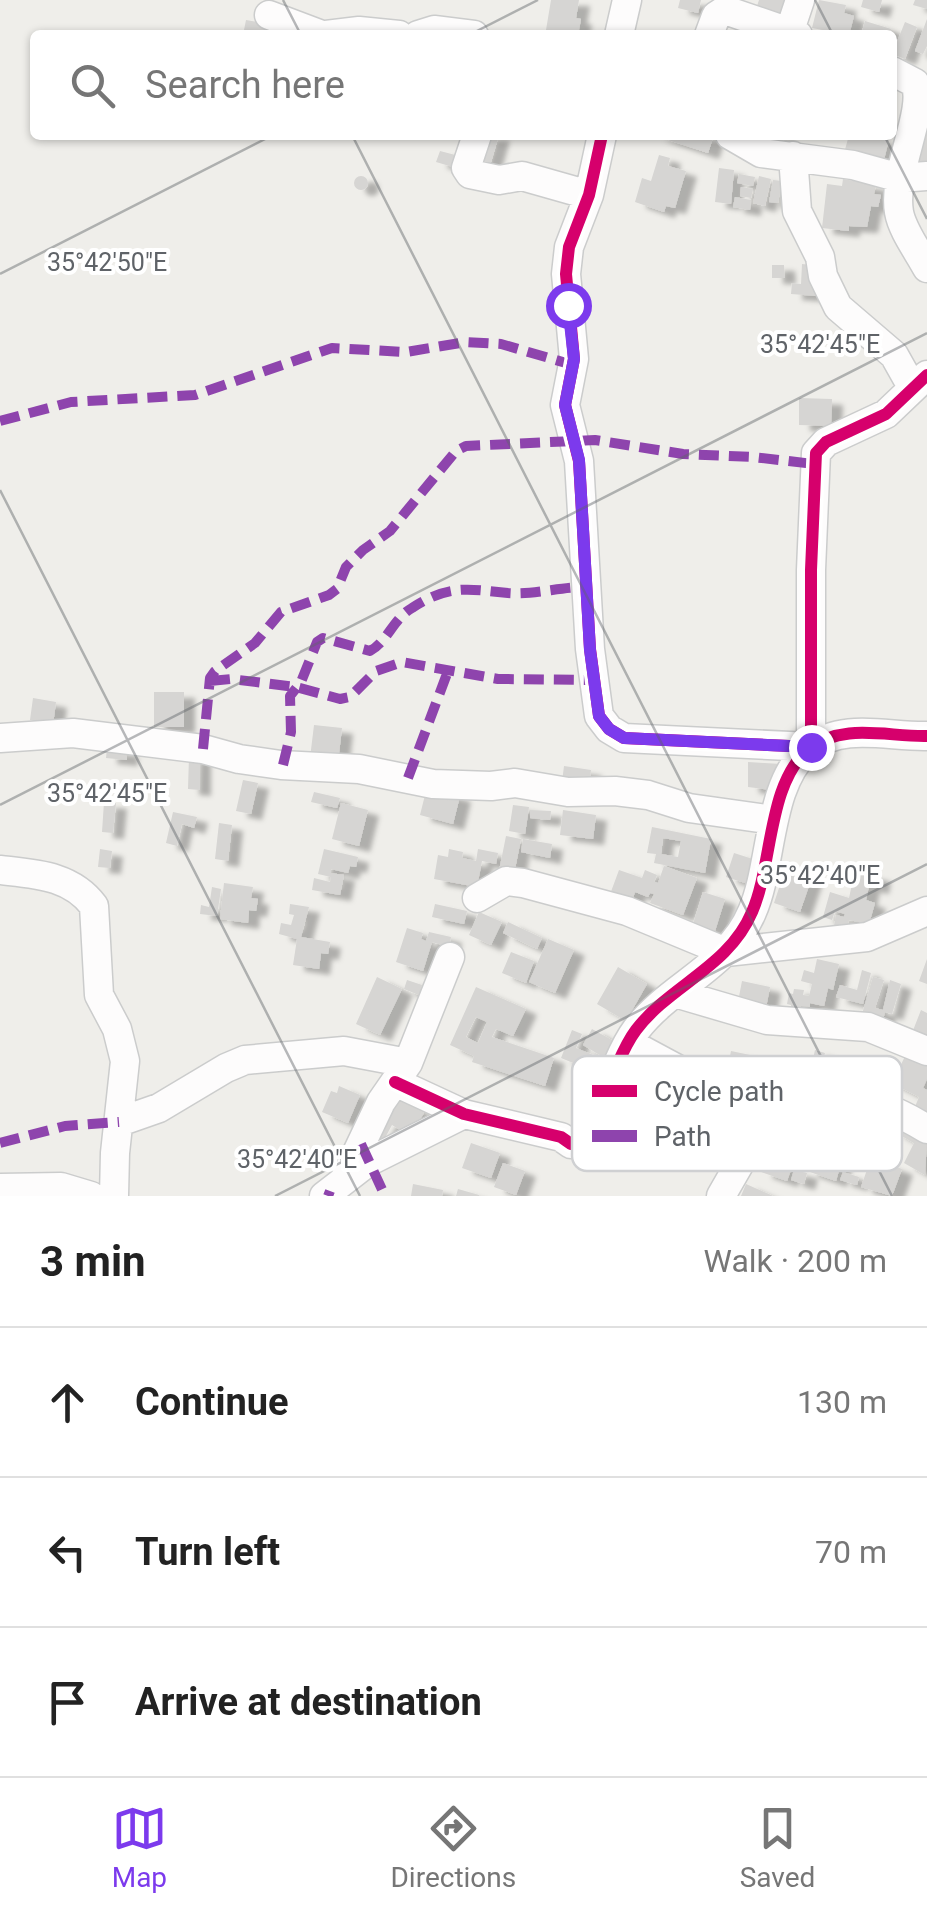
<!DOCTYPE html>
<html lang="en">
<head>
<meta charset="utf-8">
<style>
  body { margin:0; font-family:Roboto,sans-serif; background:#f2f2f2; color:#222 }
  .stop { position:absolute; width:30px; height:30px; margin:-22px; border:8px solid #7c3aed; border-radius:50%; background:#fff }
  .stop.end { background:#7c3aed; border-color:#fff; box-shadow:0 2px 10px #0008 }
  .list { margin:0; padding:0; list-style:none }
  h2 { display:flex; justify-content:space-between; align-items:center; height:130px; margin:0; padding:0 40px; font-size:42px }
  h2 small { font-size:32px; font-weight:400; color:#767676 }
  .list li { display:grid; grid-template-columns:65px 1fr auto; gap:30px; align-items:center; box-sizing:border-box; height:150px; padding:0 40px; border-top:2px solid #e0e0e0 }
  .list b { display:block; font-size:38px; white-space:nowrap }
  .list em { font-size:32px; font-style:normal; color:#767676 }
  .icon { flex:none; width:55px; height:55px; fill:none; stroke:currentColor; stroke-width:2; stroke-linecap:round; stroke-linejoin:round }
  .map { position:relative; flex:none; width:927px; height:1196px; overflow:hidden }
  .search { position:absolute; background:#fff; box-shadow:0 2px 8px #0004; left:30px; right:30px; top:30px; height:110px; display:flex; align-items:center; gap:25px; box-sizing:border-box; padding:0 35px; border-radius:10px; color:#767676; font-size:38px }
  .sheet { height:580px; background:#fff }
  nav { display:flex; justify-content:space-around; align-items:center; box-sizing:border-box; height:140px; border-top:2px solid #e0e0e0; background:#fff; font-size:28px; color:#767676 }
  nav a { display:grid; justify-items:center; gap:5px }
  nav .on { color:#7c3aed }
  .map>svg:first-child { display:block }
  .building { fill:#d6d5d3; fill-rule:evenodd; filter:url(#shadow) }
  .lines { fill:none; stroke-linecap:round; stroke-linejoin:round }
  .minor-casing { stroke:#cbcccc; stroke-width:31 }
  .minor { stroke:#fdfcfc; stroke-width:28 }
  .quiet { stroke:#8e44ad; stroke-width:10; stroke-dasharray:20 10; stroke-linecap:butt }
  .cycleway-casing { stroke:#fff; stroke-width:19 }
  .cycleway { stroke:#d6006c; stroke-width:12 }
  .route { stroke:#7c3aed; stroke-width:12 }
  .ticks { fill:none; stroke:#5f6368; stroke-width:2.5; stroke-opacity:0.45 }
  .key { fill:#fff; stroke:#cfd0d2; stroke-width:2.5 }
  .key-label { font-size:28px; fill:#5f6368 }
  .ticks-label { font-size:25px; text-anchor:middle; fill:#5f6368; stroke:#fff; stroke-width:8; stroke-linejoin:round; paint-order:stroke }
</style>
</head>
<body>
<div class="map">
<svg width="927" height="1196" viewBox="0 0 927 1196">
  <defs>
    <filter id="shadow"><feDropShadow dx="11" dy="6" stdDeviation="2.5" flood-color="#0004"/></filter>
  </defs>
  <rect width="100%" height="100%" fill="#efeeea"/>
  <path class="building" d="M551,0h28l-3,18 5,1 -3,16 -32,-5z
    M680,0h21l-3,13 -20,-5z
    M759,0h30l-7,21 -27,-9z
    M819,0l27,5 -2,8 10,3 -5,19 -37,-7z
    M863,0h19l-3,12 -18,-5z
    M915,0h12v9l-14,-4z
    M927,19v27l-4,8 -8,-3z
    M246,20l23,4 -2,11h-24z
    M865,21l26,8 -1,6h-29z
    M905,22l12,5 -12,32 -13,-5z
    M927,125v48l-13,-3z
    M485,135h14l-10,34 -13,-4z
    M653,135h61l-6,18z
    M759,135h26l-3,11 -24,-6z
    M849,135l40,4 -7,29 -39,-11z
    M440,151l23,6 -3,12 -24,-7z
    M659,155l11,3 -2,8 18,5 -11,37 -9,-2 -2,6 -29,-10 7,-24 9,3z
    M719,168l15,2 -3,34 -16,-2z
    M739,174l16,3 -2,9 -16,-3z
    M759,176l12,3 -6,27 -12,-3z
    M354 183a7 7 0 1 1 14 0a7 7 0 1 1-14 0Z
    M843,179l33,6 -2,9 7,1 -3,12 -7,-1 -4,21 -18,-1v5l-27,-3 5,-44 15,2z
    M773,180l9,1 -4,22 -9,-1z
    M741,187l12,2 -2,9 -11,-2z
    M735,197l16,3 -1,10 -17,-3z
    M802,264l18,2 -3,30 -26,-2 1,-11 9,1z
    M772,265h12l1,13h-13z
    M799,398l33,1 -1,27 -32,-1z
    M154,692h30v35h-30z
    M33,698l23,4 -3,23 -23,-5z
    M314,725l28,3 -4,34 -28,-4z
    M107,748l20,2v10l-21,-2z
    M189,756h11v34l-12,-1z
    M748,762l33,2 -2,27 -31,-4z
    M564,766l27,4 -2,15 -27,-3z
    M243,780l15,3 -7,31 -15,-3z
    M427,787l33,9 -7,28 -33,-9z
    M314,792l26,6 -3,10 -26,-6z
    M104,802l12,1 -3,30 -11,-1z
    M341,803l27,7 -9,36 -27,-7z
    M513,805l16,2 -4,27 -16,-3z
    M530,810l21,1 -1,9 -20,-2z
    M563,810l33,5 -3,24 -33,-4z
    M173,812l24,5 -3,11 -12,-4 -5,22 -11,-3z
    M219,823l13,2 -4,36 -13,-2z
    M652,827l59,12 -6,34 -51,-10 2,-9 -9,-1zM663,838l18,3 -3,16 -17,-3z
    M506,836l15,3 -7,35 -15,-3z
    M523,839l29,5 -2,14 -29,-6z
    M100,849l12,2 -2,17 -12,-1z
    M324,849l34,8 -2,10 -6,-1 -2,7 -17,-4v4l13,2 -4,20 -28,-5 2,-12 16,4 1,-5 -13,-3z
    M449,849l14,3 -1,6 14,3 2,-12 20,4 -2,11 -14,-3 -5,26 -43,-8 4,-24 10,2z
    M734,853l28,9 -7,24 -29,-9z
    M664,866l33,12 -14,37 -33,-12 4,-9 -4,-1 -2,4 -13,-5 -4,12 -22,-7 10,-27 23,8 3,-8 12,5 -3,7 4,1z
    M786,867l26,10 -12,35 -26,-9z
    M855,870l25,6 -2,12 -9,-2 -3,14 9,3 -6,21 -20,-4 -2,8 -13,-2 2,-11 8,2 1,-3 -10,-3 -3,9 -9,-3 7,-25 19,6z
    M224,883l29,4 -2,11 7,1 -2,12 -7,-1 -1,13 -28,-4z
    M212,887l9,2 -4,27 -17,-2 1,-9 8,2z
    M703,892l22,7 -10,32 -22,-7z
    M290,904l19,3 -8,30 29,5 -2,12 -7,-1 -2,16 -26,-4 4,-26 -18,-5 2,-11 10,2 3,-10 -5,-1z
    M435,904l32,7 -3,13 -32,-7z
    M479,912l23,10 -11,23 -22,-10z
    M508,922l34,16 -5,11 -34,-16z
    M407,928l16,5 -2,6 5,2 3,-9 22,5 -2,10 -17,-5 -9,29 -27,-9z
    M548,939l26,11 -19,43 -26,-11z
    M511,952l23,9 -8,22 -24,-10z
    M817,959l22,5 -6,26 -5,-2 -4,18 -14,-3v4l-9,-1 -1,4 -9,-1v-4l-4,-1 2,-11 4,1 1,-5 10,1 -1,5 6,1 3,-12 -11,-3 3,-11 10,3z
    M927,959v25l-8,-3z
    M618,967l29,17 -21,37 -29,-17z
    M862,970l9,3 -8,31 -27,-7 4,-12 17,5z
    M377,977l25,12 -22,46 -24,-11z
    M873,977l11,3 -9,28 8,2 7,-30 11,4 -9,30 -7,-2 -2,8 -21,-6z
    M407,980l15,5 -3,10 -15,-6z
    M742,981l28,6 -6,31 -28,-6z
    M476,987l50,22 -13,27 -17,-7 -4,8 62,21 -9,28 -73,-24 2,-6 -24,-11zM476,1017l11,5 -9,21 -12,-6z
    M921,1010l6,3v25l-15,-5z
    M592,1029l27,15 -9,17 -27,-16z
    M572,1030l10,4 -6,14 27,11 -5,14 -37,-15z
    M815,1050l10,3 -15,58 -59,-20 9,-28 39,13 2,-7 9,3z
    M731,1051l24,5 -3,16 -24,-6z
    M907,1052l20,10v17l-4,9 4,2v30l-15,-6 7,-17 -49,-25 5,-10 22,11z
    M339,1086l21,9 -12,28 -26,-11 9,-21 6,2z
    M400,1098l24,15 -8,13 -5,-3 -6,10 -13,-8 -6,11 10,7 -4,6 -17,-11z
    M897,1123l30,17 -2,35 -21,-12 10,-20 -21,-12z
    M774,1133l27,9 -14,39 -26,-9z
    M471,1143l29,10 -9,25 -29,-10z
    M814,1144l30,9 -8,28 -29,-10z
    M871,1158l31,11 -10,27 -31,-9z
    M503,1163l22,8 -9,24 -22,-8z
    M794,1170l13,3 -3,11 -13,-4z
    M843,1172l16,5 -2,8 -17,-5z
    M413,1184l30,6 -1,6h-31z
    M746,1184l27,12h-32z
    M458,1189l21,6v1h-23z"/>
  <g class="lines">
    <defs>
      <path id="minor" d="M269,15l53,20
        M789,33l11,-33
        M326,35l33,-4 40,4
        M418,35l16,-5 40,5
        M619,35l8,-35
        M709,35l7,-19 9,-6 73,25
        M892,71l23,12c12,26 -23,88 -16,129 3,18 19,39 28,56
        M477,135l-11,33 4,6 29,6 23,-4 67,19
        M602,135l-13,60 -20,52 -3,27 8,85 -9,46 14,56 11,188 9,67 10,13 15,9 187,9v-177l5,-117 10,-11 60,-28 41,-39
        M730,135l31,18 92,12 47,13 27,-2
        M793,156l4,55 23,46 3,19 15,31 56,48 18,32
        M0,738l73,-5 130,16 36,10 42,6 78,4 74,15 58,2 24,-3 53,9 47,-1 33,4 41,13 85,12
        M0,870c35,4 71,5 94,36l5,89 18,34 8,32 -10,92 -1,43
        M477,898l29,-17 17,2 104,28 99,41 141,-15 60,-26
        M675,993l92,27 101,7 59,24
        M629,1043l54,29 119,49c20,4 22,-9 36,-21 34,-1 61,12 89,29
        M395,1082l69,32 97,23 10,7 12,-2 10,-14c9,-26 27,-77 43,-98 34,-45 93,-63 116,-118 21,-47 15,-129 57,-163 34,-27 78,-12 118,-13
        M119,1122l40,-14 67,-40 19,-8 99,-9 64,12
        M345,1178l36,-76 27,-39 42,-106
        M0,1188l61,-1 30,9
        M324,1196l44,-34 96,-48
        M721,1196l50,-87"/>
    </defs>
    <use href="#minor" class="minor-casing"/>
    <use href="#minor" class="minor"/>
    <path class="quiet" d="M0,421l71,-19 124,-7 137,-47 74,4 60,-10 35,2 72,21
      M210,681l21,-2 65,8 44,12 10,-2 26,-26 26,-9 96,17 97,1
      M203,749l7,-71 5,-7 40,-28 26,-31 48,-17 8,-6 9,-22 17,-17 27,-19 66,-80 10,-5 129,-6 88,14 70,3 61,7
      M283,765l8,-33 -1,-36 11,-14 16,-40 6,-4 47,13c18,-10 23,-32 42,-43 37,-24 56,-19 96,-15 25,2 52,-6 78,-6
      M408,778l40,-107
      M0,1143l65,-17 54,-4
      M361,1144l24,52
      M328,1196l2,-5"/>
    <defs>
      <path id="cycleway" d="M602,135l-13,60 -20,52 -3,27 8,85 -9,46 14,56 11,188 9,67 10,13 15,9 187,9v-177l5,-117 10,-11 60,-28 41,-39
        M395,1082l69,32 97,23 10,7 12,-2 10,-14c9,-26 27,-77 43,-98 34,-45 93,-63 116,-118 21,-47 15,-129 57,-163 34,-27 78,-12 118,-13"/>
    </defs>
    <use href="#cycleway" class="cycleway-casing"/>
    <use href="#cycleway" class="cycleway"/>
  </g>
  <g class="lines">
    <path class="route" d="M568,305l6,54 -9,46 14,55 11,190 9,66 10,13 15,9 187,9"/>
  </g>
  <path class="ticks" d="M283,0l18,35M815,0l18,35M469,35l69,-35M352,135l540,1061M884,135l43,84M0,274l273,-139M0,490l360,706M0,805l927,-472M275,1196l652,-332"/>
  <rect x="572" y="1056" width="330" height="115" rx="15" class="key"/>
  <rect x="592" y="1085" width="45" height="12" fill="#d6006c"/>
  <rect x="592" y="1130" width="45" height="12" fill="#8e44ad"/>
  <g class="key-label">
    <text x="654" y="1101">Cycle path</text>
    <text x="654" y="1146">Path</text>
  </g>
  <g class="ticks-label">
    <text x="107" y="271">35°42'50"E</text>
    <text x="820" y="353">35°42'45"E</text>
    <text x="107" y="802">35°42'45"E</text>
    <text x="820" y="884">35°42'40"E</text>
    <text x="297" y="1168">35°42'40"E</text>
  </g>
</svg>
<div class="stop" style="left:568px;top:305px"></div>
<div class="stop end" style="left:811px;top:747px"></div>
<div class="search"><svg class="icon" aria-label="search" viewBox="0 0 24 24"><circle cx="10" cy="10" r="6"/><path d="M15 15l6 6"/></svg>Search here</div>
</div>
<section class="sheet">
<h2>3 min<small>Walk · 200 m</small></h2>
<ul class="list">
<li><svg class="icon" aria-label="ahead" viewBox="0 0 24 24"><path d="M12 20V5M6 11l6-6 6 6"/></svg><div><b>Continue</b></div><em>130 m</em></li>
<li><svg class="icon" aria-label="left" viewBox="0 0 24 24"><path d="M17 20v-9H6M10 6l-5 5 5 5"/></svg><div><b>Turn left</b></div><em>70 m</em></li>
<li><svg class="icon" aria-label="arrive" viewBox="0 0 24 24"><path d="M6 21V4h12l-3 4 3 4H6"/></svg><div><b>Arrive at destination</b></div></li>
</ul>
</section>
<nav>
<a class="on"><svg class="icon" aria-label="map" viewBox="0 0 24 24"><path d="M3 6l6-2 6 2 6-2v14l-6 2-6-2-6 2zM9 4v14M15 6v14"/></svg>Map</a>
<a><svg class="icon" aria-label="directions" viewBox="0 0 24 24"><path d="M12 3l9 9-9 9-9-9zM9 14v-3h6M13 9l2 2-2 2"/></svg>Directions</a>
<a><svg class="icon" aria-label="saved" viewBox="0 0 24 24"><path d="M7 4h10v16l-5-4-5 4z"/></svg>Saved</a>
</nav>
</body>
</html>
